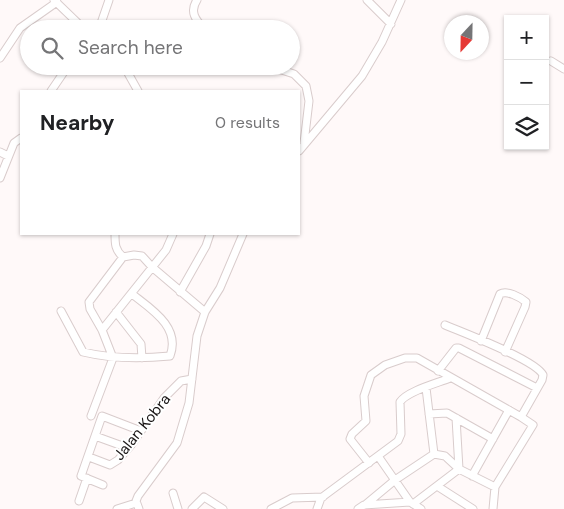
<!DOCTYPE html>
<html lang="en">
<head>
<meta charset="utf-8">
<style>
  body { margin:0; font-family:"DM Sans",sans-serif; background:#f2f2f2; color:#202124 }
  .controls { position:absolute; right:15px; top:15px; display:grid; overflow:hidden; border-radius:0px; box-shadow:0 1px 4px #0004 }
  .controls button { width:45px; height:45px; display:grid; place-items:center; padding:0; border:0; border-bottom:1px solid #e0e0e0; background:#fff; color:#202124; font:25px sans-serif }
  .compass { position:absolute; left:444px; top:15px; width:45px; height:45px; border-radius:50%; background:#fff; box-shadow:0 1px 4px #0004; rotate:202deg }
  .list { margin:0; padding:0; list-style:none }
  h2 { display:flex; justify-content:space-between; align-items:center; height:65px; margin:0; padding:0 20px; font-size:21px }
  h2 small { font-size:16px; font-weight:400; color:#757577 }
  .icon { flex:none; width:28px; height:28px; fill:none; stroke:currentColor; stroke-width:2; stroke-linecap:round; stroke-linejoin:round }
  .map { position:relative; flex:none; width:564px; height:509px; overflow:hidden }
  .search { position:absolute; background:#fff; box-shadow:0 1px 4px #0004; left:20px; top:20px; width:280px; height:55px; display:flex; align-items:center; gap:12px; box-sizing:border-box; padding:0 18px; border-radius:28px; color:#757577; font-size:19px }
  .panel { position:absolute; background:#fff; box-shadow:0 1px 4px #0004; left:20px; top:90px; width:280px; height:145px; border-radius:0px }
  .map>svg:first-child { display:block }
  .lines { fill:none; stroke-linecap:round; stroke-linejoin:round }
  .minor-casing { stroke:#d9cccc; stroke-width:9 }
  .minor { stroke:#fff; stroke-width:7 }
  .labels { text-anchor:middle; stroke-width:4; stroke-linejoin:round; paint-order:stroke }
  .street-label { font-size:15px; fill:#1b1717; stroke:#fff }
</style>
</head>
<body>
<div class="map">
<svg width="564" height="509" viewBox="0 0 564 509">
  <rect width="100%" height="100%" fill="#fff9f9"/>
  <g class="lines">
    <defs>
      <path id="minor" d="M54,0l30,29
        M197,0c-8,12 -1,20 7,29
        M367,0l24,24
        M99,29l10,-29
        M0,58l20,-30 37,-26
        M551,61l13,8
        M124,66l14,25
        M269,66l25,8 12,12 3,15 -5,42
        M51,91l17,-25
        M299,151l63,-75 20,-34 19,-42
        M0,152l8,4
        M0,178l14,-35 7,-5
        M115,234c0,10 0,16 8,23
        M180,292l26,-46 4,-12
        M61,311l22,41c29,7 57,7 87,4 11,-29 -19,-47 -38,-62
        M116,312l25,32 1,14
        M445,325c19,8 91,35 98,50l-1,5 -21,37
        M102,330l64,-80 7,-16
        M481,341l19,-47c7,-4 20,3 26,8l-1,5 -20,45
        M438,371l18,-23h3l78,40
        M426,388l8,66
        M429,414l18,-1 46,26
        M91,416l22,-58 -11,-28 -12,-21 -1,-7 34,-45 11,-2 8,1 10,11 53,45
        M456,418l3,51
        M95,436l33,12
        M378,456l32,46 11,7
        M89,457l21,8 8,-5 14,-16 32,-46 17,-17 11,-2
        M369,463l-19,-24 2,-5 14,-13 -2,-25 7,-21 14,-10 20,-7h12l104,59 12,8 -38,62 -2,22
        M472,476l37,-66
        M103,485l-22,-9 21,-60 39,15
        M437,486l36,23
        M173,493l5,16
        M79,501l8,-23
        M413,504l46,-35
        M365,505l30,-25 39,-26 11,2 14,13 36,18
        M117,509l19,-6
        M139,509l-3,-8 2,-5 39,-53 12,-40 8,-67 8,-24 15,-24 23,-54
        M192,509l12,-12 19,12
        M271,509l21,-11 31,-1
        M317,509l4,-11 77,-57 3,-7 -1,-32c7,-11 38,-19 50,-24
        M358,509l6,-4 46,-3"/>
    </defs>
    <use href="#minor" class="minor-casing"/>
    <use href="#minor" class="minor"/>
  </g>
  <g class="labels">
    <g class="street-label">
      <text transform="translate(142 427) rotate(-51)" y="5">Jalan Kobra</text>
    </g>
  </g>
</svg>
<div class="controls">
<button>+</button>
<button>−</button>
<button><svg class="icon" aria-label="layers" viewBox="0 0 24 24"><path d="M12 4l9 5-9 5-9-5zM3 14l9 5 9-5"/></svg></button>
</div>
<svg class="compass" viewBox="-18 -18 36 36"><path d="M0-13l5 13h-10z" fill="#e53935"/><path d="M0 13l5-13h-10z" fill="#757577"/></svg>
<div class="search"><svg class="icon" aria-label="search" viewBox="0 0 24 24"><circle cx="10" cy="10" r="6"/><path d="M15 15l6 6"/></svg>Search here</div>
<section class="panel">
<h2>Nearby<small>0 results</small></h2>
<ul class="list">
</ul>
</section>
</div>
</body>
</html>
